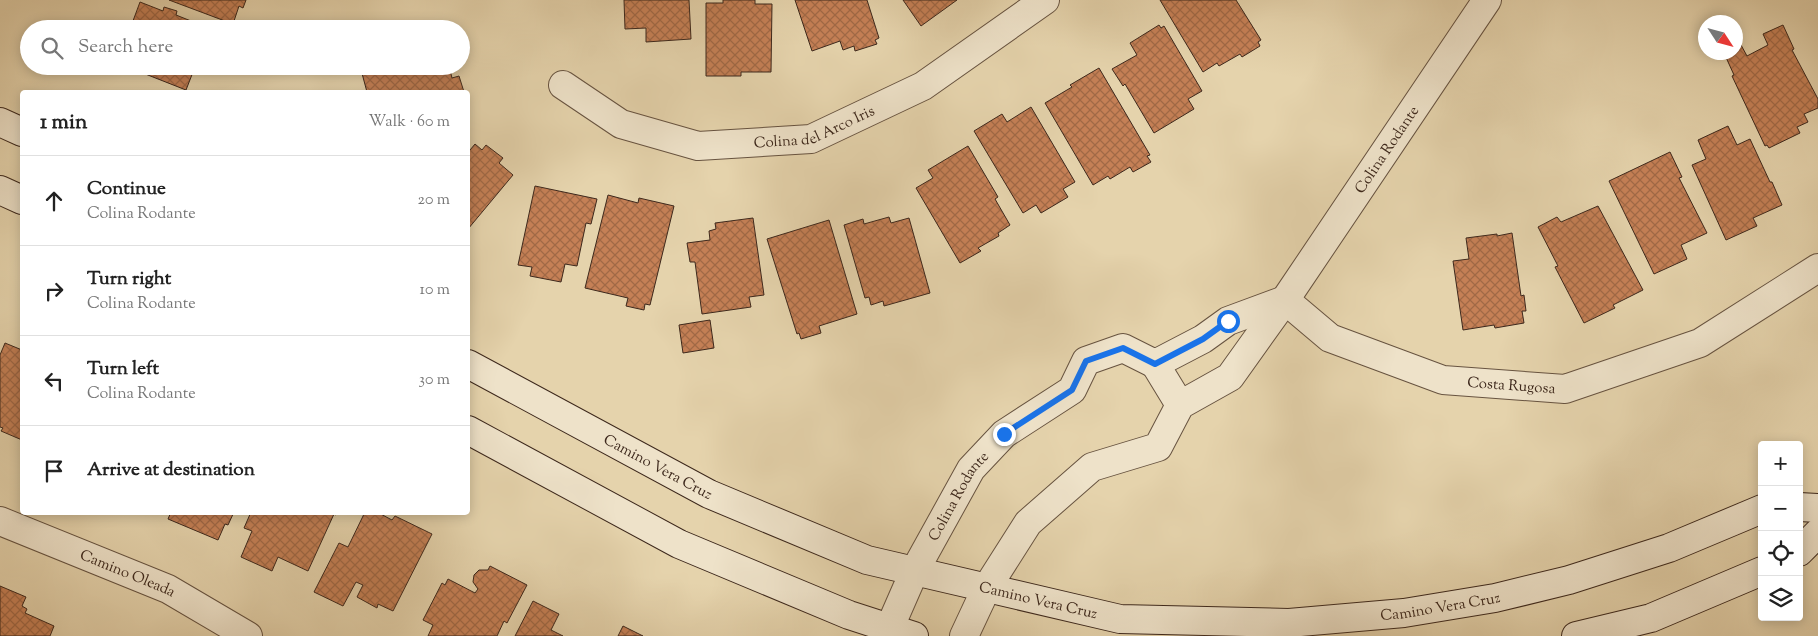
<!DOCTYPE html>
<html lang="en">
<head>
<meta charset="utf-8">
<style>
  body { margin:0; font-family:"Sorts Mill Goudy",serif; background:#f6f6f6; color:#222 }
  .controls { position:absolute; right:15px; bottom:15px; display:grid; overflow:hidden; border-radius:5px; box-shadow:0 2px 12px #0003 }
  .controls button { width:45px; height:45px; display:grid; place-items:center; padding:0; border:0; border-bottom:1px solid #e0e0e0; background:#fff; color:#222; font:25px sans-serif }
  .compass { position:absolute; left:1698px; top:15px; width:45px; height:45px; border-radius:50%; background:#fff; box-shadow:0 2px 12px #0003; rotate:126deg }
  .stop { position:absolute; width:15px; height:15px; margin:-11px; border:4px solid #1a73e8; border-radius:50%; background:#fff }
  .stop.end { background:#1a73e8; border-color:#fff; box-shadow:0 1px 5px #0008 }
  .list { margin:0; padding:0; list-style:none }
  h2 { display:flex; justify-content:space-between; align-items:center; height:65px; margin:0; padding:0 20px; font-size:21px }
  h2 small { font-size:16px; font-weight:400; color:#767676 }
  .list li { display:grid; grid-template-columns:32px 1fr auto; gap:15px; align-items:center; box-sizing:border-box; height:90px; padding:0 20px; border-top:1px solid #e0e0e0 }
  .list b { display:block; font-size:19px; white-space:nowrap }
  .list p { margin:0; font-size:16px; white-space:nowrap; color:#767676 }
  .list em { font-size:16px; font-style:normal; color:#767676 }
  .icon { flex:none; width:28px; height:28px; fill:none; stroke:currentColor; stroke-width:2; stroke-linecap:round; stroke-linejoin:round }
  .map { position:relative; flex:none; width:1818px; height:636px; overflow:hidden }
  .search { position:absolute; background:#fff; box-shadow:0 2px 12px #0003; left:20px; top:20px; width:450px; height:55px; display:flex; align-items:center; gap:12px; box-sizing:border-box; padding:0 18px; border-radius:28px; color:#767676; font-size:19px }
  .panel { position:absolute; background:#fff; box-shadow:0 2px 12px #0003; left:20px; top:90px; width:450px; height:425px; border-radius:5px }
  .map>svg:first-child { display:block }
  .building { fill:url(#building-cross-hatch); stroke:#3d281c }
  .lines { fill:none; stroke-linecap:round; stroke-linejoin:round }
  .minor-casing { stroke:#675340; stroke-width:30 }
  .secondary-casing { stroke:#3d281c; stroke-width:30 }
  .minor { stroke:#eee2c9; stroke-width:28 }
  .secondary { stroke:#eee2c9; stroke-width:28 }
  .route { stroke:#1a73e8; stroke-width:6 }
  .labels { text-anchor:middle; stroke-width:4; stroke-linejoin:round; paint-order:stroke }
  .street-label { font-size:15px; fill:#3d281c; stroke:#eee2c9 }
</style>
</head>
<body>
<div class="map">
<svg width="1818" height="636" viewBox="0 0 1818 636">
  <defs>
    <pattern id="building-cross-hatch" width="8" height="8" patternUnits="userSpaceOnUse" patternTransform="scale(1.25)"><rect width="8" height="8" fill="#c58056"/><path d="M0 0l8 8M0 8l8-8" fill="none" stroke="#a16946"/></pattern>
  </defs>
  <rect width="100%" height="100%" fill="#e5d3ac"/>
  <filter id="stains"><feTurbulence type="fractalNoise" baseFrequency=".004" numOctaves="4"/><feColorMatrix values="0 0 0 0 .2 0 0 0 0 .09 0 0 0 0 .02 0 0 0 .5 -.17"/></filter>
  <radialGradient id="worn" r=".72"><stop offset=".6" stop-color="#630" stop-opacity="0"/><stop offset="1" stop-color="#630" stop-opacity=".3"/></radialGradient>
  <path class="building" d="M169,0h77l-3,8 -4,-2 -6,18z
    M624,0h65l2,39 -45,3v-14l-21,1z
    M723,0h32v4h17l-1,68h-30v4h-35v-73h17z
    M795,0h72l12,38 -4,2 2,4 -22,7 -1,-5 -11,4 -3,-9 -28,10z
    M903,0h54l-36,26z
    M1160,0h76l25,40 -3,2 2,4 -18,11 -2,-3 -21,12 -2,-3 -14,9z
    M140,2l23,9 1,-4 13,4 -1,4 35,14h-81z
    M1159,25l2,3 3,-2 38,65 -14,8 6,10 -40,24 -29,-49 -2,2 -11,-17 25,-14 -7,-12z
    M1783,25l11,24 -2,1 26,49v9l-14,6 4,8 -11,5 3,6 -31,15 -2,-3 -2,1 -33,-70 2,-1 -10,-22 12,-1v-4l5,-3 6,11 21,-11 -5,-11z
    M125,66h74l-2,7 -4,-1 -7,18z
    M360,66h89l3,12 7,-2 5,16h-97z
    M1099,68l51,87 -3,1 4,6 -18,10 -3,-5 -20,12 -2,-3 -15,9 -48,-82 27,-16 -2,-2z
    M1031,107l44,75 -12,7 5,8 -27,16 -5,-8 -13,8 -49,-82 28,-17 5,8z
    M1728,126l9,19 13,-6 20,43h2l10,23 -29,13 4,8 -31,14 -34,-75 14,-6 -8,-19z
    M475,144l7,6 4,-5 17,13 -4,5 14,12 -45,54v-81l2,2z
    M968,146l30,51 -3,2 15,26 -12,8 1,3 -21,12 3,3 -21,12 -44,-75 17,-10 -5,-8z
    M1670,152l12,25 -3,1 28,55 -26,12 6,14 -33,15 -45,-93z
    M535,186l62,13 -6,25 -5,-1 -9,43 -12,-2 -4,18 -31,-6 2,-9 -14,-2z
    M608,195l30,8 1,-5 35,8 -24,99 -5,-1 -1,6 -18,-4 2,-8 -43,-10z
    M1598,206l45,84 -30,15 2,3 -31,15 -29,-56 3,-1 -20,-39 19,-10 4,5z
    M889,217l2,6 18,-5 21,75 -46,13 -1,-5 -12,4 -2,-8 -4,1 -21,-73 19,-6 1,5z
    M753,218l11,77 -15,2 2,10 -49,7 -7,-52h-5l-3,-19 23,-3 -1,-9 7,-2 -1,-6z
    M829,220l28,94 -38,12 2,7 -20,6 -2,-6 -2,1 -30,-95z
    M1512,233l9,63 3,-1 2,16h-4l2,12 -29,5 -1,-3 -31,5 -10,-69 16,-2 -3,-21 31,-4v2z
    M710,320l4,28 -31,5 -4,-28z
    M5,343l17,7v90l-21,-9 2,-3 -3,-1v-72z
    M171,512h63l-6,13 -3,-1 -7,16 -50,-21z
    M251,512h87l-2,3 -2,-1 -26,57 -30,-14 -6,14 -31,-14 11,-26 -8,-3z
    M365,512h12l15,8 3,-4 37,18 -39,77 -15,-7 -1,4 -20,-11 6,-12 -7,-3 -13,24 -29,-14 25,-49 9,4z
    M490,566l37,19 -20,38 -3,-2 -7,15h-69l5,-11 -10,-5 19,-37 3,2 3,-6 27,14 3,-4 -5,-7 1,-7 5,-5h9z
    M0,586l26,11 -4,9 5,3 -2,4 29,13 -4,10h-50z
    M533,601l26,13 -8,16 12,6h-48z
    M623,626l20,10h-25z"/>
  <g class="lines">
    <defs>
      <g id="minor">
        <path id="s1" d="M563,85l58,39 77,22 113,-7 112,-53 122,-86"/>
        <path id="s2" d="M1285,300l45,38 113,42 122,9 135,-46 118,-75"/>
        <path d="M1155,364l25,41"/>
        <path id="s3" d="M0,521l168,68 80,47"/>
        <path id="s4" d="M886,636l28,-64 57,-103 33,-35 68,-44 14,-29 37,-13 32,16 48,-25 25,-18 57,-21"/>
        <path id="s5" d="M964,636l22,-47 42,-66 64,-56 66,-20 22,-42 50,-28 55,-77 202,-300"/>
      </g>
      <g id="secondary">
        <path d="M0,122l22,10"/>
        <path d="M0,190l22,10"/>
        <path id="s6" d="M468,364l241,130 158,66 253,59 169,4 115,-10 91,-15 74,-18 100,-32 93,-39"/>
        <path d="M468,430l211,114 170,71 65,21"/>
        <path d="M1799,507l19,1"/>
        <path d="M1799,552l19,-19"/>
        <path d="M1576,636l75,-18 111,-47"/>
      </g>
    </defs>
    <use href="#minor" class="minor-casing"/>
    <use href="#secondary" class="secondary-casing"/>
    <use href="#minor" class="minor"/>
    <use href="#secondary" class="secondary"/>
  </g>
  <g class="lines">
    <path class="route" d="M1004,434l68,-44 14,-29 37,-13 32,16 48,-25 25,-18"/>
  </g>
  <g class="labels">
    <g class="street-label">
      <text dy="5" stroke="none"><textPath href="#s1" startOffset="269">Colina del Arco Iris</textPath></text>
      <text dy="5" stroke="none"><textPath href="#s5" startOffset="665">Colina Rodante</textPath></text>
      <text dy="5" stroke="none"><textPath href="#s2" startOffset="248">Costa Rugosa</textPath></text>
      <text dy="5" stroke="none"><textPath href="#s6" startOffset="216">Camino Vera Cruz</textPath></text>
      <text dy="5" stroke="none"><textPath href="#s4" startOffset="158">Colina Rodante</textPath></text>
      <text dy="5" stroke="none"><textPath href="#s3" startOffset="138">Camino Oleada</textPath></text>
      <text dy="5" stroke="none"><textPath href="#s6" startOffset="621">Camino Vera Cruz</textPath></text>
      <text dy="5" stroke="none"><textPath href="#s6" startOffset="1026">Camino Vera Cruz</textPath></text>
    </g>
  </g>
  <rect width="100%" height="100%" filter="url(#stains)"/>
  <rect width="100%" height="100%" fill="url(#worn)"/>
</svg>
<div class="controls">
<button>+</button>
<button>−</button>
<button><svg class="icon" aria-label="locate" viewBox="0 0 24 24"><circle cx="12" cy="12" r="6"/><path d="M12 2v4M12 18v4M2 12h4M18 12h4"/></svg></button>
<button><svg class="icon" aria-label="layers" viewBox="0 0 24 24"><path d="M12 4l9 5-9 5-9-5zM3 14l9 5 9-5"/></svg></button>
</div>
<svg class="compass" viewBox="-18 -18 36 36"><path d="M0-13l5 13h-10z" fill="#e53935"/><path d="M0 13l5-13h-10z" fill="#767676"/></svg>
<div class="stop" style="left:1228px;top:321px"></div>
<div class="stop end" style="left:1004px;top:434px"></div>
<div class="search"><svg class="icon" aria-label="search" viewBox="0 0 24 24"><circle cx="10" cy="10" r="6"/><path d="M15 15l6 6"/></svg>Search here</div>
<section class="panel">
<h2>1 min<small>Walk · 60 m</small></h2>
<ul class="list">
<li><svg class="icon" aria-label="ahead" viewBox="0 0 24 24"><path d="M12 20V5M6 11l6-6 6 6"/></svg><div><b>Continue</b><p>Colina Rodante</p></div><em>20 m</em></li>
<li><svg class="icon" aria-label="right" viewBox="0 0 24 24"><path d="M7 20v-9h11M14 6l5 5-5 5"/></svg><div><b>Turn right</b><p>Colina Rodante</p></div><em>10 m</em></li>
<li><svg class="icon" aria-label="left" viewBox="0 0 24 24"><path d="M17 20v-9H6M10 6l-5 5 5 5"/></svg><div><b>Turn left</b><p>Colina Rodante</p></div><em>30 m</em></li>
<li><svg class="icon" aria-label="arrive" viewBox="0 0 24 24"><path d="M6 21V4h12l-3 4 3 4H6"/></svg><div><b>Arrive at destination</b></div></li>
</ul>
</section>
</div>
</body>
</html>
